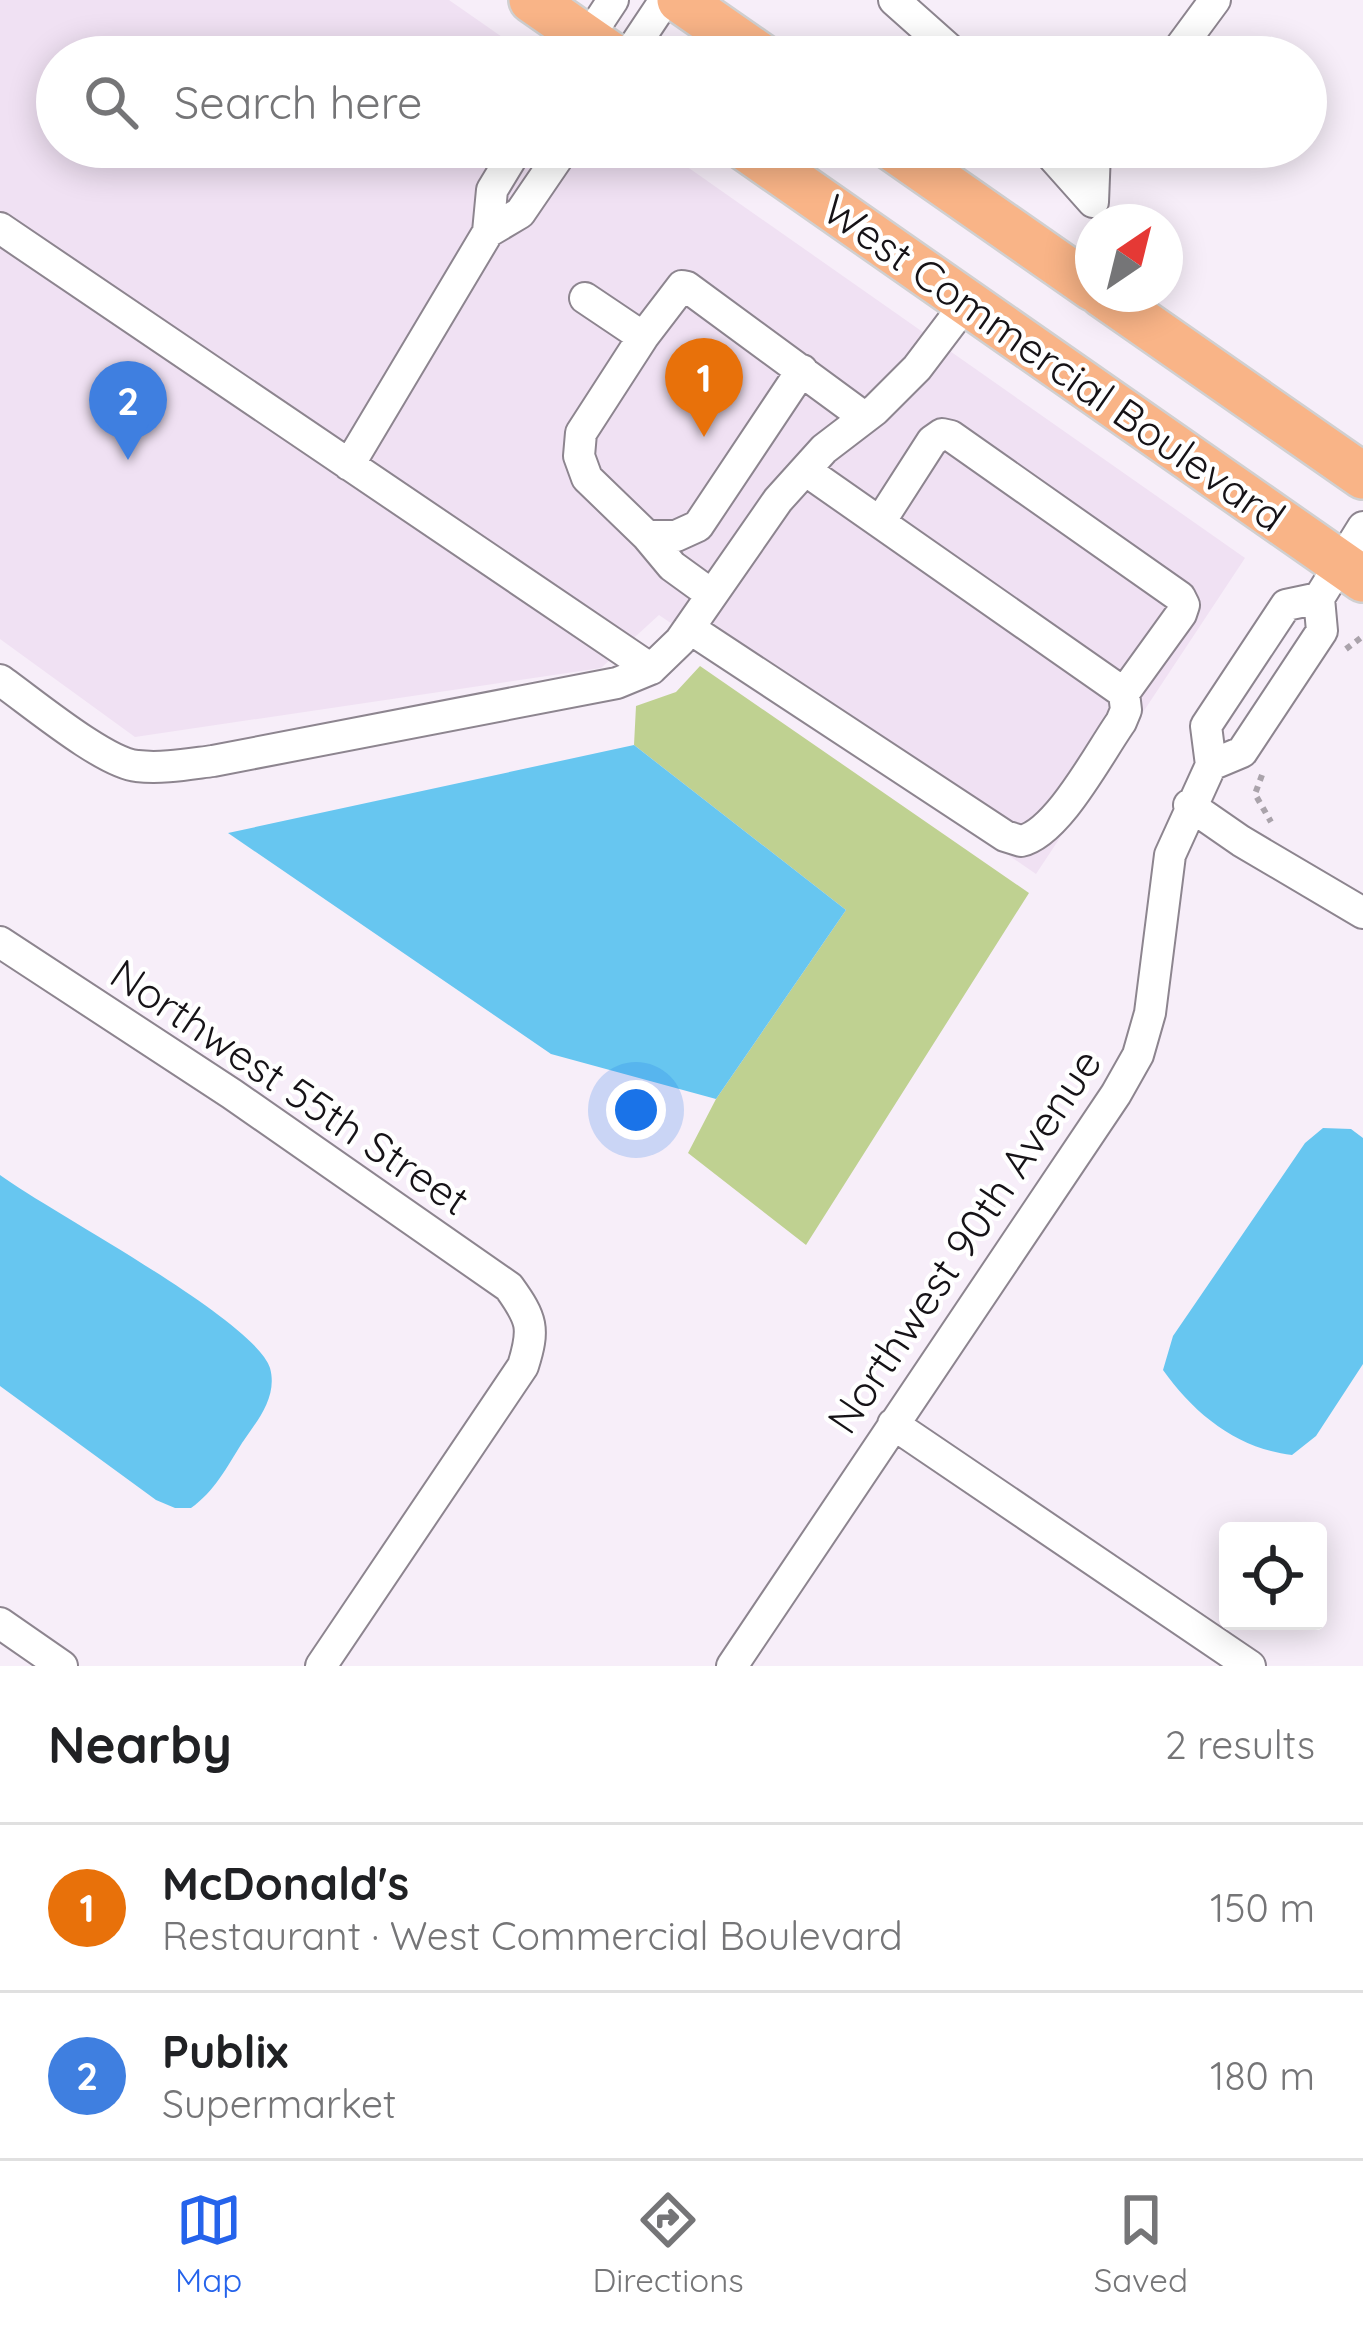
<!DOCTYPE html>
<html lang="en">
<head>
<meta charset="utf-8">
<style>
  body { margin:0; font-family:Quicksand,sans-serif; background:#f6f6f6; color:#202124 }
  .controls { position:absolute; right:36px; bottom:36px; display:grid; overflow:hidden; border-radius:12px; box-shadow:0 6px 30px #0003 }
  .controls button { width:108px; height:108px; display:grid; place-items:center; padding:0; border:0; border-bottom:3px solid #e0e0e0; background:#fff; color:#202124; font:60px sans-serif }
  .compass { position:absolute; left:1075px; top:204px; width:108px; height:108px; border-radius:50%; background:#fff; box-shadow:0 6px 30px #0003; rotate:35deg }
  .you { position:absolute; left:636px; top:1110px; width:42px; height:42px; margin:-30px; border:9px solid #fff; border-radius:50%; background:#1a73e8; box-shadow:0 0 0 18px #1a73e833 }
  .badge { display:grid; place-items:center; width:78px; height:78px; border-radius:50%; background:#2563eb; color:#fff; font-size:39px; font-weight:700 }
  .pin { position:absolute; translate:-50% -99px; filter:drop-shadow(0 3px 6px #0008) }
  .pin::after { content:''; position:absolute; top:63px; width:42px; height:36px; background:inherit; clip-path:polygon(0 0,100% 0,50% 100%) }
  .list { margin:0; padding:0; list-style:none }
  h2 { display:flex; justify-content:space-between; align-items:center; height:156px; margin:0; padding:0 48px; font-size:51px }
  h2 small { font-size:39px; font-weight:400; color:#757577 }
  .list li { display:grid; grid-template-columns:78px 1fr auto; gap:36px; align-items:center; box-sizing:border-box; height:168px; padding:0 48px; border-top:3px solid #e0e0e0 }
  .list b { display:block; font-size:45px; white-space:nowrap }
  .list p { margin:0; font-size:39px; white-space:nowrap; color:#757577 }
  .list em { font-size:39px; font-style:normal; color:#757577 }
  .icon { flex:none; width:66px; height:66px; fill:none; stroke:currentColor; stroke-width:2; stroke-linecap:round; stroke-linejoin:round }
  .map { position:relative; flex:none; width:1363px; height:1666px; overflow:hidden }
  .search { position:absolute; background:#fff; box-shadow:0 6px 30px #0003; left:36px; right:36px; top:36px; height:132px; display:flex; align-items:center; gap:30px; box-sizing:border-box; padding:0 42px; border-radius:66px; color:#757577; font-size:45px }
  .sheet { height:492px; background:#fff }
  nav { display:flex; justify-content:space-around; align-items:center; box-sizing:border-box; height:168px; border-top:3px solid #e0e0e0; background:#fff; font-size:33px; color:#757577 }
  nav a { display:grid; justify-items:center; gap:6px }
  nav .on { color:#2563eb }
  .map>svg:first-child { display:block }
  .built { fill:#f0e1f3 }
  .green { fill:#bfd191 }
  .water { fill:#67c6f0 }
  .lines { fill:none; stroke-linecap:round; stroke-linejoin:round }
  .minor-casing { stroke:#8d858f; stroke-width:34 }
  .highway-casing { stroke:#d0d0d1; stroke-width:50 }
  .path { stroke:#aaa3ab; stroke-width:6; stroke-dasharray:6 6; stroke-linecap:butt }
  .minor { stroke:#fff; stroke-width:30 }
  .highway { stroke:#f9b487; stroke-width:45 }
  .labels { text-anchor:middle; stroke-width:9; stroke-linejoin:round; paint-order:stroke }
  .street-label { font-size:42px; fill:#161317; stroke:#fff }
</style>
</head>
<body>
<div class="map">
<svg width="1363" height="1666" viewBox="0 0 1363 1666">
  <rect width="100%" height="100%" fill="#f7eef9"/>
  <path class="built" d="M0,0h449l82,57h-474v90h602l586,411 -209,316 -377,-259 -58,53 -466,69 -135,-98z"/>
  <path class="green" d="M700,666l329,227 -223,352 -118,-92 28,-54 130,-189 -212,-165 2,-39 40,-14z"/>
  <path class="water" d="M634,745l212,165 -130,189 -165,-45 -323,-221z
    M1323,1128l28,1 12,9v226l-47,72 -24,19c-54,-6 -98,-41 -129,-85l10,-34 132,-193z
    M0,1175c50,37 254,144 270,193 8,29 -13,53 -28,75 -15,24 -28,49 -51,65h-16l-19,-8 -156,-114z"/>
  <g class="lines">
    <defs>
      <path id="minor" d="M894,0l64,57
        M580,50l33,-50
        M627,57l38,-57
        M1173,57l42,-57
        M1044,147l49,55 2,-50 5,-5
        M0,228l651,441
        M488,232l32,-19 45,-66
        M585,298l58,39
        M802,370l-104,156 -22,10h-29l-60,-58 -8,-22 2,-23 62,-96 39,-51 5,1 177,130
        M349,465l139,-233 4,-42 26,-43
        M805,470l319,223 57,-79 3,-9 -4,-8 -229,-161 -9,-2 -10,7 -52,81
        M647,536l25,30 40,29
        M689,628l316,208 16,5c37,-8 78,-88 100,-119l5,-12 -2,-17
        M0,680c30,21 104,83 137,86 25,3 52,-2 76,-5l404,-78 34,-14 29,-28 98,-141 46,-51 51,-39 42,-42 50,-66
        M1211,765l31,-13 80,-121 -3,-33 44,-71
        M1189,805l52,36 122,72
        M0,942l232,152 277,193c23,32 26,41 14,79l-202,300
        M893,1424l357,242
        M0,1623l62,43
        M732,1666l384,-572 22,-39 12,-42 20,-158 41,-90 -5,-39 80,-121 33,-7"/>
      <path id="highway" d="M532,0l82,57
        M680,0l82,57
        M744,147l619,432
        M891,147l202,141
        M1102,294l261,182"/>
    </defs>
    <use href="#minor" class="minor-casing"/>
    <use href="#highway" class="highway-casing"/>
    <path class="path" d="M1346,649l16,-12
      M1262,775l-7,19 16,28"/>
    <use href="#minor" class="minor"/>
    <use href="#highway" class="highway"/>
  </g>
  <g class="labels">
    <g class="street-label">
      <text transform="translate(1054 363) rotate(35)" y="15">West Commercial Boulevard</text>
      <text transform="translate(290 1087) rotate(34)" y="15">Northwest 55th Street</text>
      <text transform="translate(964 1241) rotate(-56)" y="15">Northwest 90th Avenue</text>
    </g>
  </g>
</svg>
<div class="controls">
<button><svg class="icon" aria-label="locate" viewBox="0 0 24 24"><circle cx="12" cy="12" r="6"/><path d="M12 2v4M12 18v4M2 12h4M18 12h4"/></svg></button>
</div>
<svg class="compass" viewBox="-18 -18 36 36"><path d="M0-13l5 13h-10z" fill="#e53935"/><path d="M0 13l5-13h-10z" fill="#757577"/></svg>
<div class="you"></div>
<div class="pin badge" style="left:704px;top:437px;background:#e8710a">1</div>
<div class="pin badge" style="left:128px;top:460px;background:#3f7fe0">2</div>
<div class="search"><svg class="icon" aria-label="search" viewBox="0 0 24 24"><circle cx="10" cy="10" r="6"/><path d="M15 15l6 6"/></svg>Search here</div>
</div>
<section class="sheet">
<h2>Nearby<small>2 results</small></h2>
<ul class="list">
<li><span class="badge" style="background:#e8710a">1</span><div><b>McDonald's</b><p>Restaurant · West Commercial Boulevard</p></div><em>150 m</em></li>
<li><span class="badge" style="background:#3f7fe0">2</span><div><b>Publix</b><p>Supermarket</p></div><em>180 m</em></li>
</ul>
</section>
<nav>
<a class="on"><svg class="icon" aria-label="map" viewBox="0 0 24 24"><path d="M3 6l6-2 6 2 6-2v14l-6 2-6-2-6 2zM9 4v14M15 6v14"/></svg>Map</a>
<a><svg class="icon" aria-label="directions" viewBox="0 0 24 24"><path d="M12 3l9 9-9 9-9-9zM9 14v-3h6M13 9l2 2-2 2"/></svg>Directions</a>
<a><svg class="icon" aria-label="saved" viewBox="0 0 24 24"><path d="M7 4h10v16l-5-4-5 4z"/></svg>Saved</a>
</nav>
</body>
</html>
